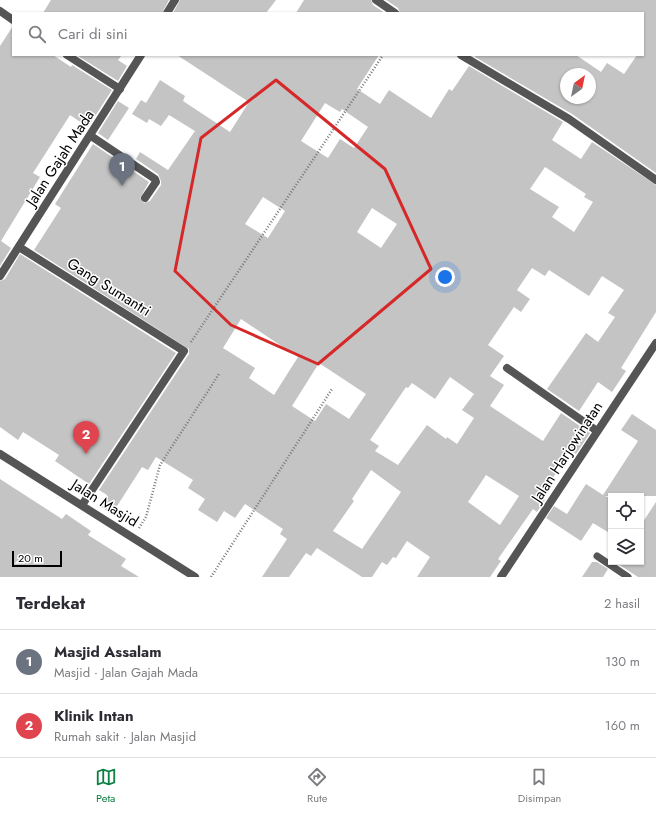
<!DOCTYPE html>
<html lang="id">
<head>
<meta charset="utf-8">
<style>
  body { margin:0; font-family:Jost,sans-serif; background:#f7f7f7; color:#2b2b33 }
  .controls { position:absolute; right:12px; bottom:12px; display:grid; overflow:hidden; border-radius:0px; box-shadow:0 1px 3px #0004 }
  .controls button { width:36px; height:36px; display:grid; place-items:center; padding:0; border:0; border-bottom:1px solid #e1e1e2; background:#fff; color:#2b2b33; font:20px sans-serif }
  .compass { position:absolute; left:560px; top:68px; width:36px; height:36px; border-radius:50%; background:#fff; box-shadow:0 1px 3px #0004; rotate:33deg }
  .scale { position:absolute; left:12px; bottom:10px; width:50px; box-sizing:border-box; padding-left:4px; border:2px solid #000; border-top:0; font-size:11px; line-height:14px; white-space:nowrap; color:#000; -webkit-text-stroke:3px #fff; paint-order:stroke }
  .you { position:absolute; left:445px; top:277px; width:14px; height:14px; margin:-10px; border:3px solid #fff; border-radius:50%; background:#1a73e8; box-shadow:0 0 0 6px #1a73e833 }
  .badge { display:grid; place-items:center; width:26px; height:26px; border-radius:50%; background:#0b8043; color:#fff; font-size:13px; font-weight:700 }
  .pin { position:absolute; translate:-50% -33px; filter:drop-shadow(0 1px 2px #0008) }
  .pin::after { content:''; position:absolute; top:21px; width:14px; height:12px; background:inherit; clip-path:polygon(0 0,100% 0,50% 100%) }
  .list { margin:0; padding:0; list-style:none }
  h2 { display:flex; justify-content:space-between; align-items:center; height:52px; margin:0; padding:0 16px; font-size:17px }
  h2 small { font-size:13px; font-weight:400; color:#7c7c81 }
  .list li { display:grid; grid-template-columns:26px 1fr auto; gap:12px; align-items:center; box-sizing:border-box; height:64px; padding:0 16px; border-top:1px solid #e1e1e2 }
  .list b { display:block; font-size:15px; white-space:nowrap }
  .list p { margin:0; font-size:13px; white-space:nowrap; color:#7c7c81 }
  .list em { font-size:13px; font-style:normal; color:#7c7c81 }
  .icon { flex:none; width:22px; height:22px; fill:none; stroke:currentColor; stroke-width:2; stroke-linecap:round; stroke-linejoin:round }
  .map { position:relative; flex:none; width:656px; height:577px; overflow:hidden }
  .search { position:absolute; background:#fff; box-shadow:0 1px 3px #0004; left:12px; right:12px; top:12px; height:44px; display:flex; align-items:center; gap:10px; box-sizing:border-box; padding:0 14px; border-radius:0px; color:#7c7c81; font-size:15px }
  .sheet { height:180px; background:#fff }
  nav { display:flex; justify-content:space-around; align-items:center; box-sizing:border-box; height:56px; border-top:1px solid #e1e1e2; background:#fff; font-size:11px; color:#7c7c81 }
  nav a { display:grid; justify-items:center; gap:2px }
  nav .on { color:#0b8043 }
  .map>svg:first-child { display:block }
  .building { fill:#c4c4c4; fill-rule:evenodd }
  .lines { fill:none; stroke-linecap:round; stroke-linejoin:round }
  .path { stroke:#777; stroke-width:2.5; stroke-dasharray:1 2; stroke-linecap:butt }
  .service { stroke:#555; stroke-width:7 }
  .minor { stroke:#555; stroke-width:8 }
  .tertiary { stroke:#555; stroke-width:8 }
  .marked { fill:none; stroke:#d62828; stroke-width:3; stroke-linejoin:round }
  .labels { text-anchor:middle; stroke-width:3; stroke-linejoin:round; paint-order:stroke }
  .street-label { font-size:15px; fill:#000; stroke:#fff }
</style>
</head>
<body>
<div class="map">
<svg width="656" height="577" viewBox="0 0 656 577">
  <rect width="100%" height="100%" fill="#fff"/>
  <path class="building" d="M51,0h118l-7,13h-119z
    M180,0h96l-10,13h-93z
    M304,0h67l2,5 12,8h-89z
    M386,0h270v173l-84,-59 -97,-57 1,-2h100l25,17 6,-9 17,11 13,-19h6v-42h-243l-2,-5zM566,74h24v24h-24z
    M13,26v29h40l18,12 1,-2 40,25 -24,37 -18,-12 -37,58 7,4 -39,64 10,7 -11,18v-220z
    M122,55l-4,5 9,6 -9,15 -40,-25z
    M177,55h202l-22,34 23,15 9,-14 42,28 18,-29 3,2 17,-25 94,56 -11,18 29,19 11,-17 64,43v127l-35,56 5,3 -14,21 -14,-10 -19,29 -32,-22 39,-56 12,9 17,-25 -7,-4 16,-23 -22,-14 -13,20 -40,-26 -4,6 -13,-8 -15,22 13,9 -9,13 -7,-5 -26,38 16,11 -14,20 14,9 -14,21 53,35 18,-28 29,20 -14,21 -9,-6 -15,22 4,3 -15,24 4,3 -8,12 -4,-3 -35,50 3,2 -11,16h-73l13,-20 -23,-16 -11,17 -3,-1 -6,8 -5,-3 -10,15h-10l-45,-29 -6,8 -5,-3 -17,24h-27l25,-38 -7,-5 3,-5 -38,-25 -10,14 -11,-7 -7,11 -19,-12 7,-11 -17,-11 5,-8 -37,-23 -8,13 -6,-3 -30,47 -12,-8 7,-11 -8,-5 90,-136v-5l-155,-99 27,-42 -6,-4 38,-60 56,38 -9,16 4,5 6,-2 11,-16v-4l-3,-7 -22,-15 4,-7 28,18 27,-39 -26,-16 -8,11 -12,-7 -2,4 -15,-9 9,-14 5,3 14,-23 25,16 -2,5 47,31 19,-30zM325,103l15,9 2,-3 26,18 -14,21 -14,-9 -12,19 -27,-17zM545,167l41,27 -2,3 9,5 -19,30 -22,-15 7,-10 -29,-18zM263,197l22,14 -17,27 -23,-14zM372,208l25,16 -16,24 -24,-16zM241,319l57,38 -24,38 -25,-17 6,-10 -32,-20zM319,363l47,31 -17,25 -23,-15 -11,17 -23,-15zM450,377l24,17 -12,16 12,8 -17,26 -10,-7 -1,2 -19,-14 -29,40 -23,-14 4,-5 -9,-6 36,-53 2,1 4,-5 23,16zM371,470l30,22 -39,57 -29,-18 21,-30 -2,-2zM486,475l33,21 -19,29 -32,-23z
    M118,101l11,7 -21,32 -10,-7z
    M20,254l156,99 -87,131 -34,-23 4,-6 -36,-23 -5,8 -18,-13v-146l5,-2z
    M632,414l24,16v66h-51l6,3v35l-18,-11 -12,18 -35,-23 8,-12 13,8 19,-30 17,11 35,-54 -17,-11z
    M0,479l62,40 4,-5 25,17 -3,4 38,24 -5,7 18,11h-139z
    M656,502v75h-18l-23,-15h26v-37z
    M592,562h5l11,7 -5,8h-21z"/>
  <g class="lines">
    <path class="path" d="M191,342l192,-287
      M139,528l7,-11 14,-52 59,-91
      M211,577l121,-188"/>
    <path class="service" d="M597,556l31,21"/>
    <path class="minor" d="M376,0l19,13
      M0,11l13,9
      M67,55l53,34
      M461,55l108,64 87,61
      M91,136l64,43 1,3 -11,16
      M19,247l165,104 -102,154
      M507,368l90,63
      M0,454l195,123
      M501,577l155,-234"/>
    <path class="tertiary" d="M167,13l8,-13
      M0,276l141,-221"/>
  </g>
  <path class="marked" d="M276,80l109,89 46,100 -113,95 -87,-39 -56,-54 26,-133z"/>
  <g class="labels">
    <g class="street-label">
      <text transform="translate(60 158) rotate(-57)" y="5">Jalan Gajah Mada</text>
      <text transform="translate(109 287) rotate(32)" y="5">Gang Sumantri</text>
      <text transform="translate(567 452) rotate(-57)" y="5">Jalan Harjowinatan</text>
      <text transform="translate(105 503) rotate(32)" y="5">Jalan Masjid</text>
    </g>
  </g>
</svg>
<div class="controls">
<button><svg class="icon" aria-label="locate" viewBox="0 0 24 24"><circle cx="12" cy="12" r="6"/><path d="M12 2v4M12 18v4M2 12h4M18 12h4"/></svg></button>
<button><svg class="icon" aria-label="layers" viewBox="0 0 24 24"><path d="M12 4l9 5-9 5-9-5zM3 14l9 5 9-5"/></svg></button>
</div>
<svg class="compass" viewBox="-18 -18 36 36"><path d="M0-13l5 13h-10z" fill="#e53935"/><path d="M0 13l5-13h-10z" fill="#7c7c81"/></svg>
<div class="scale">20 m</div>
<div class="you"></div>
<div class="pin badge" style="left:122px;top:186px;background:#6b7280">1</div>
<div class="pin badge" style="left:86px;top:454px;background:#e0444e">2</div>
<div class="search"><svg class="icon" aria-label="search" viewBox="0 0 24 24"><circle cx="10" cy="10" r="6"/><path d="M15 15l6 6"/></svg>Cari di sini</div>
</div>
<section class="sheet">
<h2>Terdekat<small>2 hasil</small></h2>
<ul class="list">
<li><span class="badge" style="background:#6b7280">1</span><div><b>Masjid Assalam</b><p>Masjid · Jalan Gajah Mada</p></div><em>130 m</em></li>
<li><span class="badge" style="background:#e0444e">2</span><div><b>Klinik Intan</b><p>Rumah sakit · Jalan Masjid</p></div><em>160 m</em></li>
</ul>
</section>
<nav>
<a class="on"><svg class="icon" aria-label="map" viewBox="0 0 24 24"><path d="M3 6l6-2 6 2 6-2v14l-6 2-6-2-6 2zM9 4v14M15 6v14"/></svg>Peta</a>
<a><svg class="icon" aria-label="directions" viewBox="0 0 24 24"><path d="M12 3l9 9-9 9-9-9zM9 14v-3h6M13 9l2 2-2 2"/></svg>Rute</a>
<a><svg class="icon" aria-label="saved" viewBox="0 0 24 24"><path d="M7 4h10v16l-5-4-5 4z"/></svg>Disimpan</a>
</nav>
</body>
</html>
